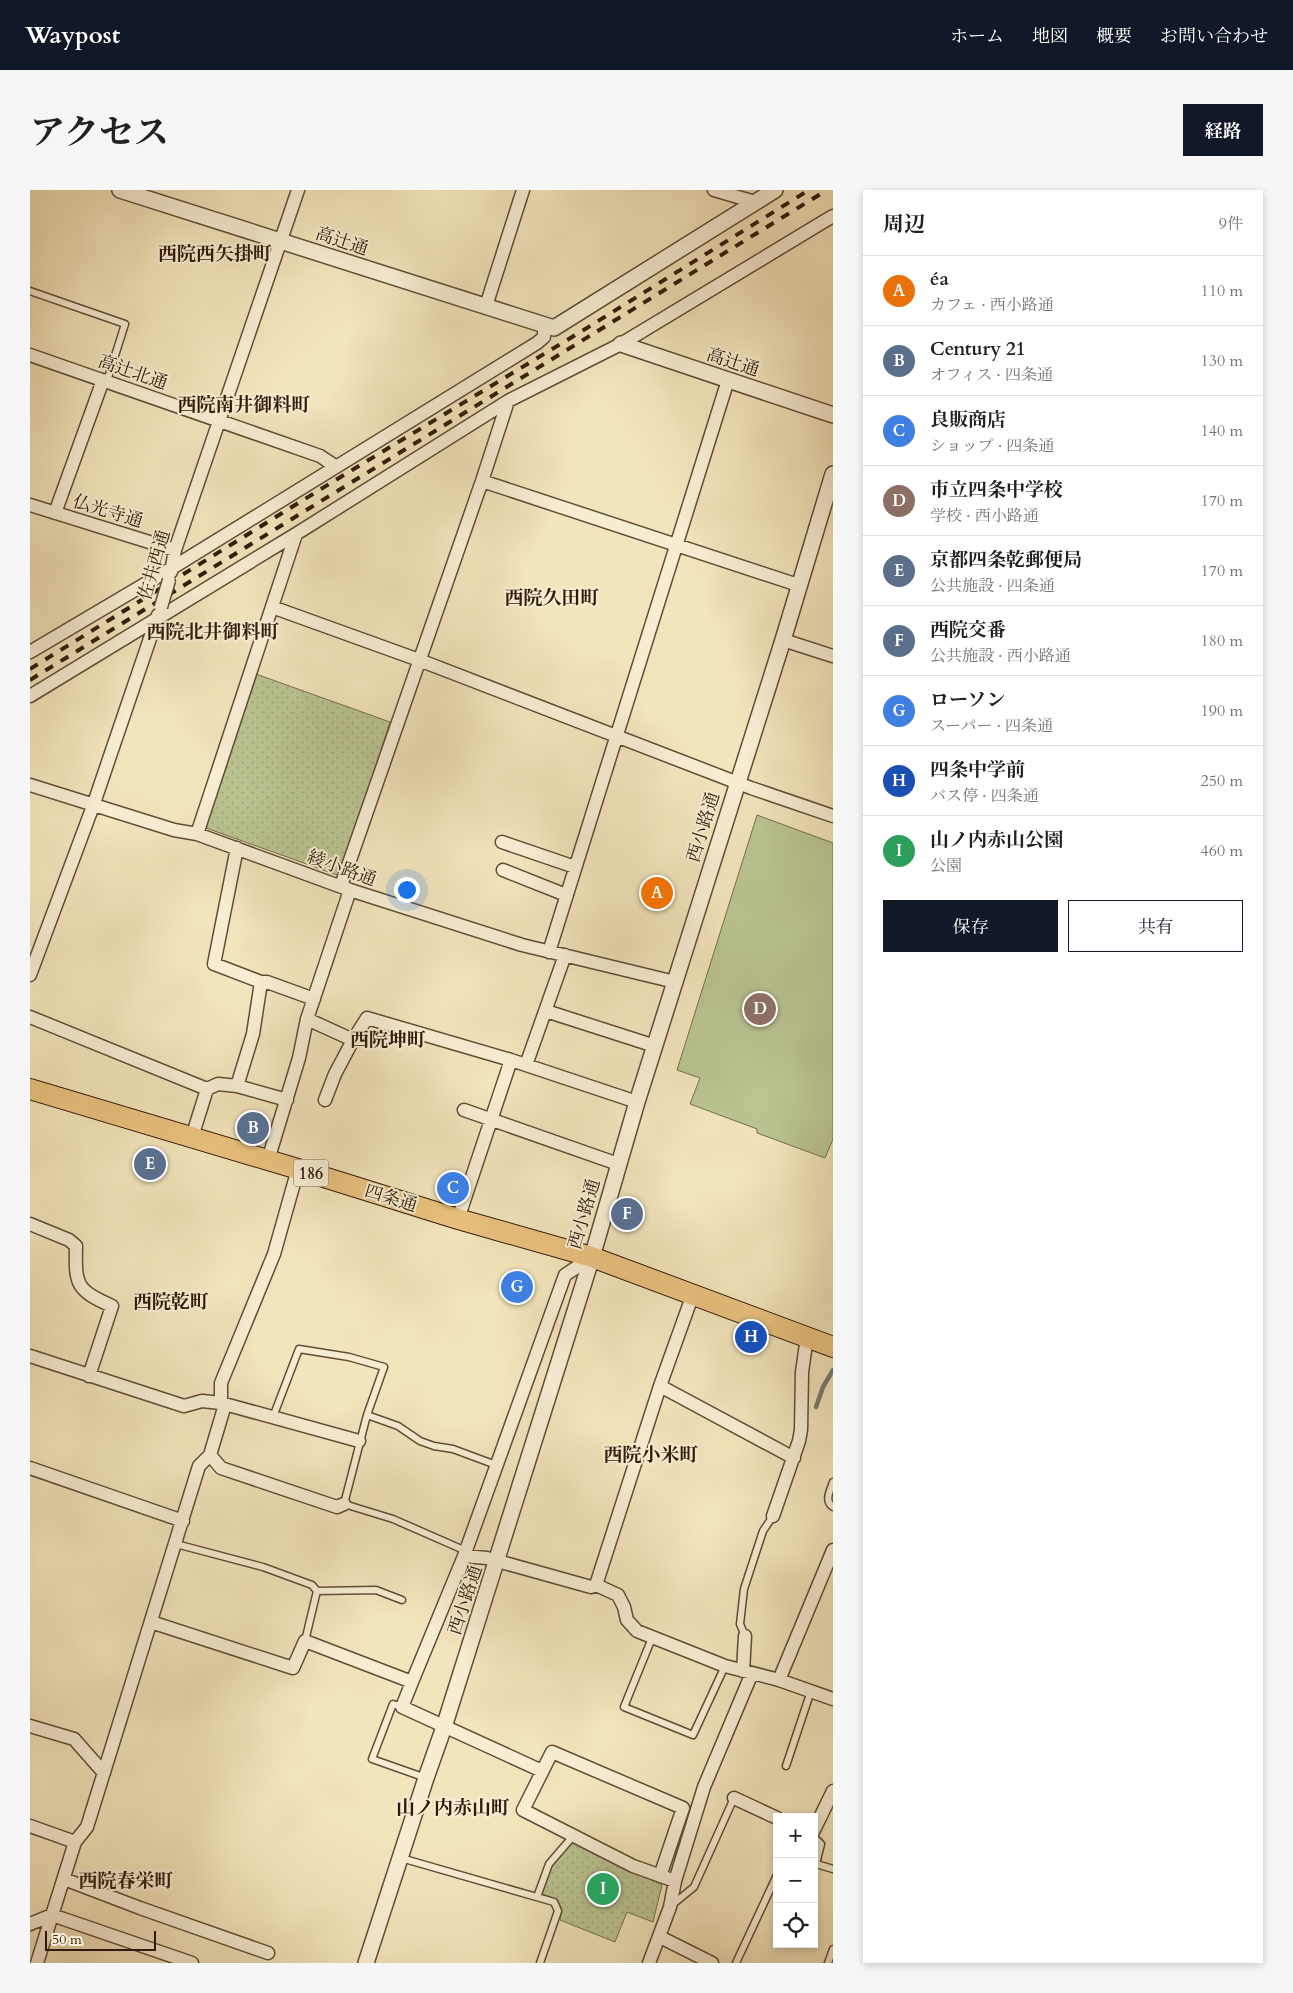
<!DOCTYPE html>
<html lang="ja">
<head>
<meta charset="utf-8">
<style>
  body { margin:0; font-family:Cardo,"Noto Serif JP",serif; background:#f6f6f6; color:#202124 }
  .controls { position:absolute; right:15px; bottom:15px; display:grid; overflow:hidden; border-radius:0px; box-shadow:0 2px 8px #0003 }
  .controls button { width:45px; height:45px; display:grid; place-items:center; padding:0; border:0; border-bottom:1px solid #e0e0e0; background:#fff; color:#202124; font:25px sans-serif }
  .scale { position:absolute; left:15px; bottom:12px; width:111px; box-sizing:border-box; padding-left:5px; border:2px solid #301b08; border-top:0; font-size:14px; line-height:18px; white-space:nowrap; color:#301b08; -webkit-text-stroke:4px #f7edd3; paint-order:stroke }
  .you { position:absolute; left:376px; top:699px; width:18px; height:18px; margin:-12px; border:4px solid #fff; border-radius:50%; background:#1a73e8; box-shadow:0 0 0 8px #1a73e833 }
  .badge { display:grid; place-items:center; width:32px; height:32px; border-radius:50%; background:#111827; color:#fff; font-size:16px; font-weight:700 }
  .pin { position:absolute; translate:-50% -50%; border:2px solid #fff; box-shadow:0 1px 5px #0006 }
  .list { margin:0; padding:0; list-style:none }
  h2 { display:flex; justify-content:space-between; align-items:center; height:65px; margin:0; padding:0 20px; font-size:21px }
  h2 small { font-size:16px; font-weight:400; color:#757577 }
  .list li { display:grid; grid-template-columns:32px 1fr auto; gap:15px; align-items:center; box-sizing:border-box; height:70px; padding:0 20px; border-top:1px solid #e0e0e0 }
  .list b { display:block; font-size:19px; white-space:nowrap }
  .list p { margin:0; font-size:16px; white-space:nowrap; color:#757577 }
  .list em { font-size:16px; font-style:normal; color:#757577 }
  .actions { display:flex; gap:10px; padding:15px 20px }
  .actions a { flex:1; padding:11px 0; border:1px solid #111827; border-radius:0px; text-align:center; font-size:18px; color:#111827 }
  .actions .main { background:#111827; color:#fff }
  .icon { flex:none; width:28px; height:28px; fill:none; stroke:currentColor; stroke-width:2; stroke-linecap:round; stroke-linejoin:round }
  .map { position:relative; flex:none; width:803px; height:1773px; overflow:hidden; border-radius:0px }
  header { display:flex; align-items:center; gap:30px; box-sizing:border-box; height:70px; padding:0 25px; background:#111827; color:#fff }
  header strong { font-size:24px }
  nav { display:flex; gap:28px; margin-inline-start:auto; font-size:18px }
  .intro { display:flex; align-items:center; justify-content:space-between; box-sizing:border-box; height:120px; padding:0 30px }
  h1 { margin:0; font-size:35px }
  .button { padding:12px 22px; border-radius:0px; background:#111827; color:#fff; font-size:18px; font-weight:700 }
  main { display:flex; gap:30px; padding:0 30px }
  aside { flex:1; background:#fff; border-radius:0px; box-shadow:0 2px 8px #0003 }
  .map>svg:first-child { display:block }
  .green { fill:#b9c491; stroke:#74704c }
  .park { fill:url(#park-dots); stroke:#74704c }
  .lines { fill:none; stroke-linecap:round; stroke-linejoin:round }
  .stream { stroke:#717c71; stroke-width:4.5 }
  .service-casing { stroke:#604d35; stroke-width:9 }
  .minor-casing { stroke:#604d35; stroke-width:15 }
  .tertiary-casing { stroke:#604d35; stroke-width:18 }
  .primary-casing { stroke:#301b08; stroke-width:22 }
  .service { stroke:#f7edd3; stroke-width:6 }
  .minor { stroke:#f7edd3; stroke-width:12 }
  .tertiary { stroke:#f7edd3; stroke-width:15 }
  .primary { stroke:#e9c27e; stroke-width:20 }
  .rail { stroke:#301b08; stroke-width:4; stroke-dasharray:9 9; stroke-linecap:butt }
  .minor-bridge-casing { stroke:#604d35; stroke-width:15; stroke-linecap:butt }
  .minor-bridge { stroke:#f7edd3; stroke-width:12 }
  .labels { text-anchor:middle; stroke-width:4; stroke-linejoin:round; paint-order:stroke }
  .shield { fill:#f7edd3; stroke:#6c5a45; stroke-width:1 }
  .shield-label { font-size:16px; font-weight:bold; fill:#301b08 }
  .street-label { font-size:18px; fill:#301b08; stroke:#f7edd3 }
  .neighbourhood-label { font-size:19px; font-weight:bold; fill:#301b08; stroke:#f7edd3 }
</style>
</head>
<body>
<header>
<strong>Waypost</strong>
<nav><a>ホーム</a><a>地図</a><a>概要</a><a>お問い合わせ</a></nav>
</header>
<div class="intro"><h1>アクセス</h1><a class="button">経路</a></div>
<main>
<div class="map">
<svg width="803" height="1773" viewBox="0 0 803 1773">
  <defs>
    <pattern id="park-dots" width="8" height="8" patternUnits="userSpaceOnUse" patternTransform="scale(1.25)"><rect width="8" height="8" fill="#b9c491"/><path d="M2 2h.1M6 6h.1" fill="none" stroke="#9fa87c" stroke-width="1.8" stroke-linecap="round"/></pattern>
  </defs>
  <rect width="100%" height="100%" fill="#f2e4bb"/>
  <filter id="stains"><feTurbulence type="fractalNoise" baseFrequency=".004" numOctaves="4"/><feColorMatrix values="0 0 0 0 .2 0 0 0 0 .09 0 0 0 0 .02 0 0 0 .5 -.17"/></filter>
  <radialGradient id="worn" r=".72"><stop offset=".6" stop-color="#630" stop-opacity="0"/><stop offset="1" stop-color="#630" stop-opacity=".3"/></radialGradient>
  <path class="green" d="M727,625l76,28v296l-8,19 -68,-25v-4l-67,-25 10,-26 -23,-8z"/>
  <path class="park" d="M226,484l134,48 -50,154 -134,-48z
    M543,1651l89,44 -9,37 -26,-10 -12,30 -55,-22 2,-11 -5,-10 -15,-5 9,-27z"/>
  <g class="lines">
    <path class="stream" d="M786,1217l7,-20 10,-17"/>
    <defs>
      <path id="service" d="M0,101l95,33 -18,57
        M337,1225l31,11 22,15 14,5 19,3 43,16
        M243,1227l26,-68 50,8 35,10 -17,48 -23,89 49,15 73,32
        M803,1292c-3,9 -9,19 0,25
        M146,1354l87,23 49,18 5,6
        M715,1446l-5,-12 4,-35 19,-58 10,-15
        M622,1448l-28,69 69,28 32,-69
        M275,1451l12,-50 59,-1 26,10
        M372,1517l-9,-3 -21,55 54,19
        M756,1576l25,-75
        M784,1647l7,7 -5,20 17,5
        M371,1668l153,44 4,9 -18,52
        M507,1707l12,-33 25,-29
        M642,1715l22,-18 40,-89
        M706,1773l41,-88
        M798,1773l5,-14"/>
      <path id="minor" d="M684,0l41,12
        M456,116l37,-116
        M0,165l290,101 15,10
        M452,291l316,104
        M0,315l145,45
        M25,323l48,-133
        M141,382l4,-22 123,-360
        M242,417l147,53 332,128 82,28
        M753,450l50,16
        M0,462l142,-84 365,-225 7,-6v-13
        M0,506l266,-162 212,-133 113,-57 212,-128
        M0,595l144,45 23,4 153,56 172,55 153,37
        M167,644l99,-300
        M472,652l73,25
        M207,658l-23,116 47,18h6l47,17
        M473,680l63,25
        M311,696l141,-405 26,-80
        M519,762l179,-572
        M0,785l63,-169 65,-191
        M516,821l109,35
        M0,827l177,72
        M277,829l46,21 14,-22 144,42 126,42
        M496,875l39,-110
        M207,896l16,-52 8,-52
        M295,910l10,-26 18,-34
        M434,920l154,54
        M162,947l15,-48 11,-5 19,2 50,14
        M238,970l31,-102 8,-39 43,-129
        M428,1029l53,-159
        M0,1034l39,16 7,6c-1,39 0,44 36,60l-23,70
        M0,1166l154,50 18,-5 19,2 138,38
        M630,1196l134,72
        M180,1265l11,13 116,39 7,-3
        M0,1278l153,53
        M743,1326l26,-75 2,-11 1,-58 5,-35
        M434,1366l23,2 104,29 5,-2 22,10 6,12 3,13 10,11 88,35 54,14 54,19
        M566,1395l64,-199 33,-92
        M121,1432l142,46 12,-27 107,41 52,-126 101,-281 27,-18
        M713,1481l2,-35
        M749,1490l54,-130
        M382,1492l-10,25 140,64
        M0,1536l44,13 30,34
        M704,1608l43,20
        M0,1636l45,16
        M784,1640l19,-39
        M630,1686l23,-68 -131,-56 -29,58 110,56 42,15
        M34,1689l76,29 128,45
        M0,1734l22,-9 140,48
        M630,1747l52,26
        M7,1773l38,-121 12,-15 112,-361 11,-11 14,-47 -3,-5v-20l53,-129 24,-85
        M619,1773l21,-56 5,-26 29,-94 48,-114"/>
      <path id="tertiary" d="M90,0l434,138 221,-138
        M591,154l212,71
        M336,1773l60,-185 18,-51 148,-470 45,-155 146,-462 50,-166"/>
      <path id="primary" d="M0,899l268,80 160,50 134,38 241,90"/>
    </defs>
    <use href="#service" class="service-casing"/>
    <use href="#minor" class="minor-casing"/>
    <use href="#tertiary" class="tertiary-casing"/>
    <use href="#primary" class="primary-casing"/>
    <use href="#service" class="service"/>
    <use href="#minor" class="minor"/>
    <use href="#tertiary" class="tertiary"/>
    <use href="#primary" class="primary"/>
    <path class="rail" d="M0,479l304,-188 248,-150 227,-141
      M0,490l797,-490"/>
    <defs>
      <path id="minor-bridge" d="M131,417l8,-27"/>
    </defs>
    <use href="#minor-bridge" class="minor-bridge-casing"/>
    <use href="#minor-bridge" class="minor-bridge"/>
  </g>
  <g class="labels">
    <rect class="shield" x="263.5" y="969.5" width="35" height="27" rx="4"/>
    <g class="shield-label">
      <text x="281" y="989">186</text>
    </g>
    <g class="street-label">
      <text transform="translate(312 51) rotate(18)" y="6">高辻通</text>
      <text transform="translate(703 172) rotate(18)" y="6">高辻通</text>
      <text transform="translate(103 182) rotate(19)" y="6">高辻北通</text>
      <text transform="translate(78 321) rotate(17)" y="6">仏光寺通</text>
      <text transform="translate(124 375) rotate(-74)" y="6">佐井西通</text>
      <text transform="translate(673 637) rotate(-73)" y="6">西小路通</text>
      <text transform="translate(312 678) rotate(20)" y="6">綾小路通</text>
      <text transform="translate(361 1008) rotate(17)" y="6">四条通</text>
      <text transform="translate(554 1024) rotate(-74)" y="6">西小路通</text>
      <text transform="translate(435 1410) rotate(-72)" y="6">西小路通</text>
    </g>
    <g class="neighbourhood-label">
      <text x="185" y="70">西院西矢掛町</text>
      <text x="214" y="221">西院南井御料町</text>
      <text x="522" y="414">西院久田町</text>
      <text x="183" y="448">西院北井御料町</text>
      <text x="358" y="856">西院坤町</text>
      <text x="141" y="1118">西院乾町</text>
      <text x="621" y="1271">西院小米町</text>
      <text x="423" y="1624">山ノ内赤山町</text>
      <text x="96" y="1697">西院春栄町</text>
    </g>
  </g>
  <rect width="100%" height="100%" filter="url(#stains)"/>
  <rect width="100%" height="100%" fill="url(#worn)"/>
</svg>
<div class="controls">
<button>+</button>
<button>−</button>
<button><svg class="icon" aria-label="locate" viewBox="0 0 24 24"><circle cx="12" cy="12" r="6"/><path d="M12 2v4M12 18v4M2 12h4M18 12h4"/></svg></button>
</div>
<div class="scale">50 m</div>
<div class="you"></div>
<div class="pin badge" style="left:627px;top:703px;background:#e8710a">A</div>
<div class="pin badge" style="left:223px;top:938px;background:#5c6f8a">B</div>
<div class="pin badge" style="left:423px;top:998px;background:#3f7fe0">C</div>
<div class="pin badge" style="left:730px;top:819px;background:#8d6e63">D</div>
<div class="pin badge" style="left:120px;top:974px;background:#5c6f8a">E</div>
<div class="pin badge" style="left:597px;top:1024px;background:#5c6f8a">F</div>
<div class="pin badge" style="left:487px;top:1097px;background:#3f7fe0">G</div>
<div class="pin badge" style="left:721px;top:1147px;background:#1a4fb4">H</div>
<div class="pin badge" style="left:573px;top:1699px;background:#2e9e5b">I</div>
</div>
<aside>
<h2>周辺<small>9件</small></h2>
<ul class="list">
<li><span class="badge" style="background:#e8710a">A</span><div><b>éa</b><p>カフェ · 西小路通</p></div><em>110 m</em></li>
<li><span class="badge" style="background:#5c6f8a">B</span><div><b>Century 21</b><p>オフィス · 四条通</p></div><em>130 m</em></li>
<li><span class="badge" style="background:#3f7fe0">C</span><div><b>良販商店</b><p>ショップ · 四条通</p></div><em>140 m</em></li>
<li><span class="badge" style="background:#8d6e63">D</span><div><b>市立四条中学校</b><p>学校 · 西小路通</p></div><em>170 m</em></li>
<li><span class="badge" style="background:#5c6f8a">E</span><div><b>京都四条乾郵便局</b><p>公共施設 · 四条通</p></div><em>170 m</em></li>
<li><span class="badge" style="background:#5c6f8a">F</span><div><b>西院交番</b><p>公共施設 · 西小路通</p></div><em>180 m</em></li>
<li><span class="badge" style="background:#3f7fe0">G</span><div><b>ローソン</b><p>スーパー · 四条通</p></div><em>190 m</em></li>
<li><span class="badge" style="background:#1a4fb4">H</span><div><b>四条中学前</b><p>バス停 · 四条通</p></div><em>250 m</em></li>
<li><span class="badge" style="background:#2e9e5b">I</span><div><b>山ノ内赤山公園</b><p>公園</p></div><em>460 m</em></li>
</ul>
<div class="actions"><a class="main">保存</a><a>共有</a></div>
</aside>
</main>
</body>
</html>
